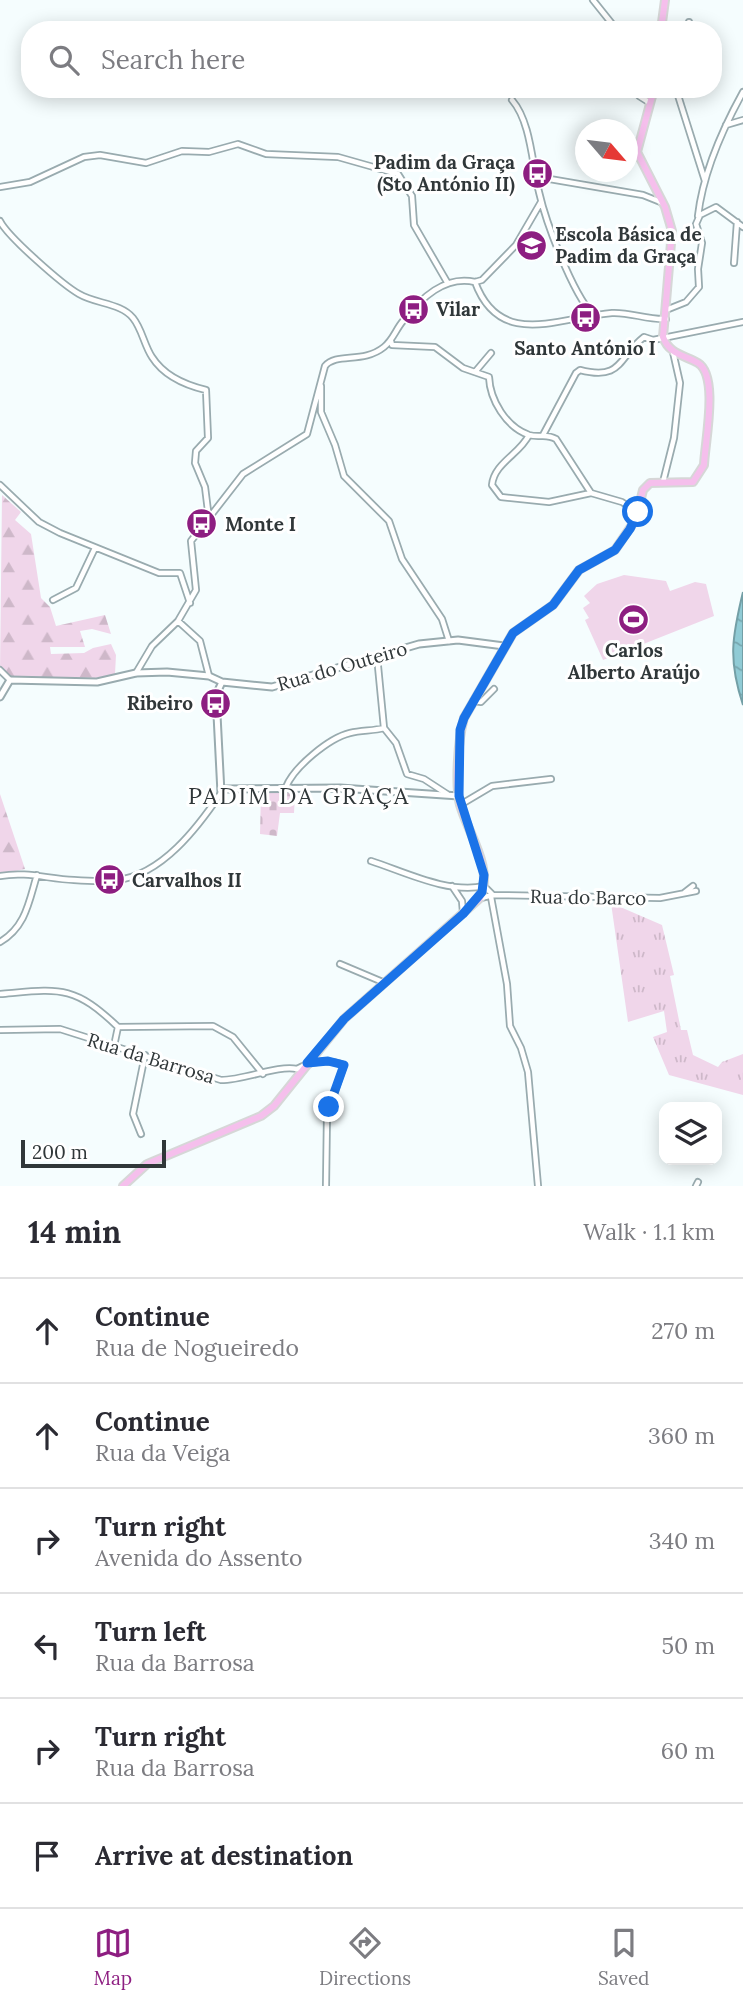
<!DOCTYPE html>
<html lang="en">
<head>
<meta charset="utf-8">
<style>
  body { margin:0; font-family:Lora,serif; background:#f2f2f3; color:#2b2b33 }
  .controls { position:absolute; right:21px; bottom:21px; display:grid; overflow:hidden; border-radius:14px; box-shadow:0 4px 18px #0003 }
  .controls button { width:63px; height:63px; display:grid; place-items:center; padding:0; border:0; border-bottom:2px solid #e1e1e2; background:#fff; color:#2b2b33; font:35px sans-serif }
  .compass { position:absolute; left:575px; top:119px; width:63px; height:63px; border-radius:50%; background:#fff; box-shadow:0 4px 18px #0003; rotate:118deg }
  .scale { position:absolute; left:21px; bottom:18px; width:145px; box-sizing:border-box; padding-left:7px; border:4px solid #303739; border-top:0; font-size:19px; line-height:24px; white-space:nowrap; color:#303739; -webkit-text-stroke:5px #fff; paint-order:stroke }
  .stop { position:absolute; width:21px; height:21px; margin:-16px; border:5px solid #1a73e8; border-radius:50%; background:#fff }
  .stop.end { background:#1a73e8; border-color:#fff; box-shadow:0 2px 7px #0008 }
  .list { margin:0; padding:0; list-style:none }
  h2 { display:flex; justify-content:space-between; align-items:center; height:91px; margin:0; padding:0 28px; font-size:30px }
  h2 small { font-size:23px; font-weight:400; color:#7c7c81 }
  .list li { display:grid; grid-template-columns:46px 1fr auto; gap:21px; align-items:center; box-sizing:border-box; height:105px; padding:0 28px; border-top:2px solid #e1e1e2 }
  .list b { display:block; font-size:26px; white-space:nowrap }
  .list p { margin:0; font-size:23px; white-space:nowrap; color:#7c7c81 }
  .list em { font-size:23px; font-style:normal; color:#7c7c81 }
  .icon { flex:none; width:38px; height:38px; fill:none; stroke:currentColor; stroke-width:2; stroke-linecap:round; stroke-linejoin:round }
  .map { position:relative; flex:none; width:743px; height:1186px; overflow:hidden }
  .search { position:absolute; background:#fff; box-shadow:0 4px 18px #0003; left:21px; right:21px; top:21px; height:77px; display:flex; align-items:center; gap:18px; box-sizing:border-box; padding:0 24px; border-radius:28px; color:#7c7c81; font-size:26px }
  .sheet { height:721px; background:#fff }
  nav { display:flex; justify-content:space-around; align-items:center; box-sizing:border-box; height:98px; border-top:2px solid #e1e1e2; background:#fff; font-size:19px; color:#7c7c81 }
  nav a { display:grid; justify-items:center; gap:4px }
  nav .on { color:#8d1e81 }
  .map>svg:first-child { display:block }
  .grass { fill:url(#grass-tufts) }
  .forest { fill:url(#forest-firs) }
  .cemetery { fill:url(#cemetery-stones) }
  .pitch { fill:#f0d6ea }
  .water { fill:url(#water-ripples); stroke:#739fa6; stroke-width:2 }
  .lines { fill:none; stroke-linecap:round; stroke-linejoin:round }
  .minor-casing { stroke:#99abaf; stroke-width:8 }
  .tertiary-casing { stroke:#99abaf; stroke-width:9 }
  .primary-casing { stroke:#d6d7d7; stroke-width:10 }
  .minor { stroke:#fff; stroke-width:4.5 }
  .tertiary { stroke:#fff; stroke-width:5 }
  .primary { stroke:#f5bfec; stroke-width:6 }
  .route { stroke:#1a73e8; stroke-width:9 }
  .labels { text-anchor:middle; stroke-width:6; stroke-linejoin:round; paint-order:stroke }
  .poi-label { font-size:19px; font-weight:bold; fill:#303739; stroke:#fff; text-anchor:start }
  .street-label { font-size:19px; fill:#303739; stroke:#fff }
  .quarter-label { font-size:23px; letter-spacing:2px; fill:#303739; stroke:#fff }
</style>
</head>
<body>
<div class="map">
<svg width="743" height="1186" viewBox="0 0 743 1186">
  <defs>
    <pattern id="grass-tufts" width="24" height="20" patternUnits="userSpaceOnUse" patternTransform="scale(1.75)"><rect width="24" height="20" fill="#f0d6ea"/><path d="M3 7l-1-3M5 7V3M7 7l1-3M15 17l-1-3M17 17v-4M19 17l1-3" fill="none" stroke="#ceb8c9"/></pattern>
    <pattern id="forest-firs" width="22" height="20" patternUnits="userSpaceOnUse" patternTransform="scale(1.75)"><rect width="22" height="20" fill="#f0d6ea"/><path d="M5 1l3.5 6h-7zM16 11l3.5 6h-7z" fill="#ceb8c9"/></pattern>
    <pattern id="cemetery-stones" width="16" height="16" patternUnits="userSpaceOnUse" patternTransform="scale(1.75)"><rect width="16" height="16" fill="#f0d6ea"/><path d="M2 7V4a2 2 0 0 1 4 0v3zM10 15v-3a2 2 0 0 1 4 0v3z" fill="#ceb8c9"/></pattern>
    <pattern id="water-ripples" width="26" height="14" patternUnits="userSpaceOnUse" patternTransform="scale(1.75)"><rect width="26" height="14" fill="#90cbd5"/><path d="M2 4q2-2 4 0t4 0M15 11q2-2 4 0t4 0" fill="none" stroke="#76a6ae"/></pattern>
  </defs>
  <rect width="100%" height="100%" fill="#f5fdfe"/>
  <path class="grass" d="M611,903l51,22 12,50 -4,1 11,54h6l6,25 25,12 4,-5 21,-8v41l-74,-20 -16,-38 14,-5 -3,-21 -36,11z"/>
  <path class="forest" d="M2,495l19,17 -6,8 16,14 10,64 9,9 6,19 49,-11 6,19 -19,-5 -12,2 5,16h-35l1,7 33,-1 9,-5 18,-4 5,11 -1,19c-27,7 -91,12 -115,-1z
    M0,794l25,75 -25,5z"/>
  <path class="cemetery" d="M261,792l34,1 -1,20h-14l-3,23 -17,-2z"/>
  <path class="pitch" d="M624,575l42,6 4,10 25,-9 11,2 8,32 -111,44 -18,-40 4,-2 -6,-10 7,-5 -6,-7 13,-12z"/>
  <path class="water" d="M743,592v113c-15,-45 -11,-68 0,-113z"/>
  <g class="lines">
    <defs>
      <path id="minor" d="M593,0l24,30
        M689,22v8
        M637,89l2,7 11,7
        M676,89l29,92
        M654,91l18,-2
        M512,100c19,22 20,64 27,92 7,31 33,100 54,123
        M726,125l17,-5
        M538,177l105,18 20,8
        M0,187l30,-5 54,-25 16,-2 46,8 36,-12 27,1 29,-8 28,10 72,3 60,17 14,22 2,29 33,57
        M698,216c5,-44 24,-86 45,-124
        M0,221c8,16 63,64 79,73 17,10 42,9 54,24 9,11 11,27 19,39 12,19 33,28 54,33l2,48 -12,13 -1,12 10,24 4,32
        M734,263l3,-41
        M475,282c25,68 85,35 137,31 18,-1 35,7 54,6
        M475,282l7,-2 34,-35 25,-43
        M666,310l20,-8 13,-15 -1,-18 4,-26 -6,-19 4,-9 16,-8 27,20
        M391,341l1,4 43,2 28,21 26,9c1,23 17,50 40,58 11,3 17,-2 27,4l35,54 31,9 15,10
        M475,372l16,-19
        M321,386v26l14,33 9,31 45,45 13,38 40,60 7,22
        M529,435c-9,19 -35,28 -37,50l9,12 48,5 42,-9
        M543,435l33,-62 4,-3c43,11 38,-13 64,-33l9,3 90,-18
        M663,482l11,-44 6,-55 -7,-31
        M0,485l39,37 21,11 99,40h21l10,30
        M53,600l23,-12 19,-40
        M178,621l22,20 9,35
        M377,656l7,72
        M0,670l10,10
        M136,673l16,-27 26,-25 18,-31 -5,-49 52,-67 64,-40 18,-68c12,-14 38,-2 59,-19 9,-7 12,-18 19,-26 18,-23 42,-46 72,-39
        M473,701l8,1 13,-13
        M286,787c8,-20 43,-49 64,-54 12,-3 23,-2 34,-5l12,15 11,31 17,5 23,15
        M460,805l32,-19 59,-7
        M371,861c34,11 77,33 113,25l9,9
        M0,876c26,-5 48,3 74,4 14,1 30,2 43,0 45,-5 81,-53 104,-87
        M452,886l10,15 1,12
        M684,893l9,-7
        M491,897l16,87 3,42 11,22 7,24 10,114
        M481,898l12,-3 167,3 36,-7
        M0,942c26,-15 29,-41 37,-67
        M340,964l45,19
        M0,994c59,-5 73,-10 118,33l95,-1 20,11 30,37
        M0,1030l60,-1 161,51c24,0 56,-15 76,-11 14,-8 32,-10 47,-4l-17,49 -1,72
        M114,1046l4,-19
        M141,1134l-8,-20 12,-59
        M696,1186l2,-4"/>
      <path id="tertiary" d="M222,682l-6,13 5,98 5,-4 114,-1 119,8
        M0,697l10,-17 87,2 39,-9 31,-1 42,4 13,6 50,5 147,-43 39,-4 46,6"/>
      <path id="primary" d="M661,30l4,-30
        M123,1186l24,-22 114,-48 13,-10 70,-87 136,-121c14,-29 -12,-65 -20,-93 -5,-21 -2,-66 4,-87l49,-85 40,-28 26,-35 36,-20 21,-31 7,-29 7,-7 43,-1 11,-17c1,-24 15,-89 -6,-102 -14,-8 -29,-9 -35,-26l9,-106 -7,-24 -28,-55 17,-63"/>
    </defs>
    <use href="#minor" class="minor-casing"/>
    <use href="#tertiary" class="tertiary-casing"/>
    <use href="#primary" class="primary-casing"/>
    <use href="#minor" class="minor"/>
    <use href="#tertiary" class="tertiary"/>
    <use href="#primary" class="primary"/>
  </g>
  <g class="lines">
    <path class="route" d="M329,1107l15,-42 -16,-4 -21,2 37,-44 119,-105 19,-22 2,-17 -25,-79 1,-66 4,-12 49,-85 40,-28 26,-35 36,-20 15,-21 8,-17"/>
  </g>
  <defs>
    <symbol id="bus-disc" viewBox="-11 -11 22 22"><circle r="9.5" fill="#8d1e81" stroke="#fff"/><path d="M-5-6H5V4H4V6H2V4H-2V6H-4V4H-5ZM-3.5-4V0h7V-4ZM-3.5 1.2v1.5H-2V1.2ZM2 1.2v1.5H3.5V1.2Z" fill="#fff"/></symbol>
    <symbol id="school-disc" viewBox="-11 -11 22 22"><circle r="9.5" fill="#8d1e81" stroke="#fff"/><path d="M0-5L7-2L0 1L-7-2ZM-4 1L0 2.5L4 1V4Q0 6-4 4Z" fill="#fff"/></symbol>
    <symbol id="stadium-disc" viewBox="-11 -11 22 22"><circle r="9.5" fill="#8d1e81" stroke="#fff"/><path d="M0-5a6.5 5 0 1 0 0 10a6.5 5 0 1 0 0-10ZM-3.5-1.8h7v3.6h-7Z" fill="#fff"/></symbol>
  </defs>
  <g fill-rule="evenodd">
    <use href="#bus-disc" x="520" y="156" width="35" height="35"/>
    <use href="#school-disc" x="514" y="228" width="35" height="35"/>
    <use href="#bus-disc" x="396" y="292" width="35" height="35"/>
    <use href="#bus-disc" x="568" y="300" width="35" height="35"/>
    <use href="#bus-disc" x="184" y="506" width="35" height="35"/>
    <use href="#stadium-disc" x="616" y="602" width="35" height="35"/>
    <use href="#bus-disc" x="198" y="686" width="35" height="35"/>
    <use href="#bus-disc" x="92" y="862" width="35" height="35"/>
  </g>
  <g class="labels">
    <g class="poi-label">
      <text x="515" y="169" text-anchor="end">Padim da Graça<tspan x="515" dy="22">(Sto António II)</tspan></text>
      <text x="555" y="241">Escola Básica de<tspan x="555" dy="22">Padim da Graça</tspan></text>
      <text x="436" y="316">Vilar</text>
      <text x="585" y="355" text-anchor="middle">Santo António I</text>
      <text x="225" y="531">Monte I</text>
      <text x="634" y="657" text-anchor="middle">Carlos<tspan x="634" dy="22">Alberto Araújo</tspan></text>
      <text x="193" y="710" text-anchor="end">Ribeiro</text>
      <text x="132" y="887">Carvalhos II</text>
    </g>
    <g class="street-label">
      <text transform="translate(342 666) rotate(-16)" y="7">Rua do Outeiro</text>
      <text transform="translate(588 897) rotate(1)" y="7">Rua do Barco</text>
      <text transform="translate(151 1058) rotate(17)" y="7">Rua da Barrosa</text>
    </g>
    <g class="quarter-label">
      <text x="299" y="804">PADIM DA GRAÇA</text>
    </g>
  </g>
</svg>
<div class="controls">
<button><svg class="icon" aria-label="layers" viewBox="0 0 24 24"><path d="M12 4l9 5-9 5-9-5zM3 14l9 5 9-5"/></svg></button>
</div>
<svg class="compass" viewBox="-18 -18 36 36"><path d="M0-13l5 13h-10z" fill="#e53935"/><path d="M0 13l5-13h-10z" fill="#7c7c81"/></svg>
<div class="scale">200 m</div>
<div class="stop" style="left:638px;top:512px"></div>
<div class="stop end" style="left:329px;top:1107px"></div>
<div class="search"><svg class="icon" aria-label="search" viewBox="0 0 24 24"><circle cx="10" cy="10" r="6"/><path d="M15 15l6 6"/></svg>Search here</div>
</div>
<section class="sheet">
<h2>14 min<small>Walk · 1.1 km</small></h2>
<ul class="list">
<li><svg class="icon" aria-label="ahead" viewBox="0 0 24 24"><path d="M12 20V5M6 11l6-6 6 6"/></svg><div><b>Continue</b><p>Rua de Nogueiredo</p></div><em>270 m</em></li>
<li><svg class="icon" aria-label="ahead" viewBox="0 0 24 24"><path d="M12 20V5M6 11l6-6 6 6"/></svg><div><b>Continue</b><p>Rua da Veiga</p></div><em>360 m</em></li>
<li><svg class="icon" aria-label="right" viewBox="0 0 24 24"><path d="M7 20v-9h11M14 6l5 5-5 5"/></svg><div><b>Turn right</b><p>Avenida do Assento</p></div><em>340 m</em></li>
<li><svg class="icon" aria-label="left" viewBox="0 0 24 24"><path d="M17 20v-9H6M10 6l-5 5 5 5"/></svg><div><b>Turn left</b><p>Rua da Barrosa</p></div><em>50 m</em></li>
<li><svg class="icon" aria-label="right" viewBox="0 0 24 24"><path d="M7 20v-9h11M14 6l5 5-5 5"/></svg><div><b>Turn right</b><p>Rua da Barrosa</p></div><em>60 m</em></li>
<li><svg class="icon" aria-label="arrive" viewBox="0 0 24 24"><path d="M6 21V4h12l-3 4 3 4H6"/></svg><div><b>Arrive at destination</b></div></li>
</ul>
</section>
<nav>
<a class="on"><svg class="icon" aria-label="map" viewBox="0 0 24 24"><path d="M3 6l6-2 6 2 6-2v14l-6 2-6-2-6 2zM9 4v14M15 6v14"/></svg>Map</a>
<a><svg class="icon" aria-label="directions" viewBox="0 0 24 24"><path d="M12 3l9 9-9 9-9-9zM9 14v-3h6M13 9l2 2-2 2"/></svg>Directions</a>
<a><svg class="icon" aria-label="saved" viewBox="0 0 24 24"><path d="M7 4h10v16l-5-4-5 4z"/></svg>Saved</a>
</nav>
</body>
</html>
